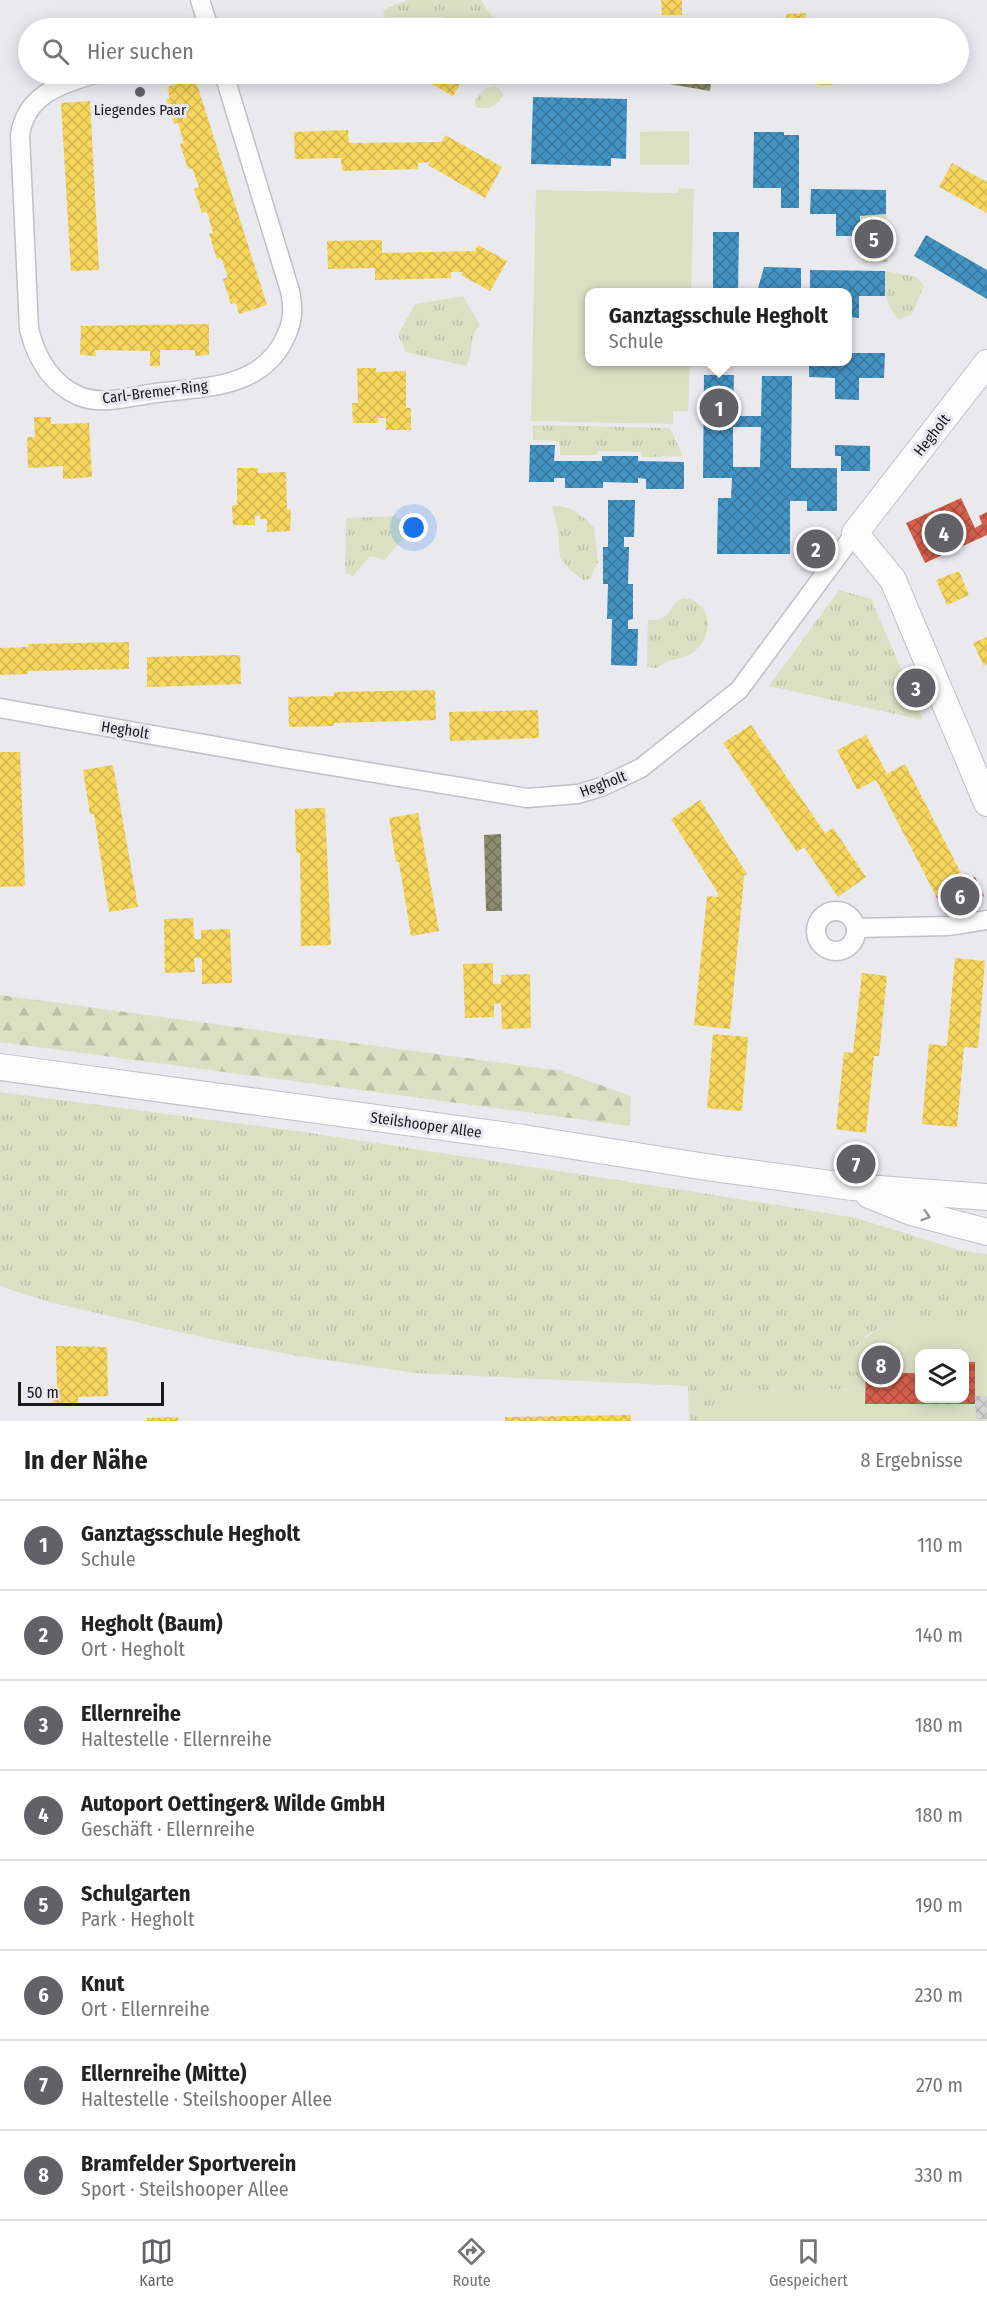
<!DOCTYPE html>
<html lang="de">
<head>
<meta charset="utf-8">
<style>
  body { margin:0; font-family:"Fira Sans Condensed",sans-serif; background:#f2f2f2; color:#222 }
  .controls { position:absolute; right:18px; bottom:18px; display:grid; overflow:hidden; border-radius:12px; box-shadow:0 3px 15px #0003 }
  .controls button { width:54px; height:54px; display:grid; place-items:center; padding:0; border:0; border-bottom:2px solid #e0e0e0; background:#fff; color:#222; font:30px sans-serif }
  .scale { position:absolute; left:18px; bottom:15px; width:146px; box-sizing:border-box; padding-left:6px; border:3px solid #1a1a1d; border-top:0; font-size:16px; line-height:21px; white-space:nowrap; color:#1a1a1d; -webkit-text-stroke:4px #e7e7f0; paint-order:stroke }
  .you { position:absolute; left:414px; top:528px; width:21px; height:21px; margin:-15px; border:4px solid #fff; border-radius:50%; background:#1a73e8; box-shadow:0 0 0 9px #1a73e833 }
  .badge { display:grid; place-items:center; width:39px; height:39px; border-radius:50%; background:#626266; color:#fff; font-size:20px; font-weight:700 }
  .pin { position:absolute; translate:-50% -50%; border:3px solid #fff; box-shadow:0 2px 6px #0006 }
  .popup { position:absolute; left:585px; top:288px; width:267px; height:78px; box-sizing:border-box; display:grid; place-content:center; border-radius:12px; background:#fff; filter:drop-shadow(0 2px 4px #0005); font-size:20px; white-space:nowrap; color:#767676 }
  .popup b { font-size:22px; color:#222 }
  .popup::after { content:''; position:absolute; left:50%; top:100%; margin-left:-12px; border:12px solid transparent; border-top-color:#fff }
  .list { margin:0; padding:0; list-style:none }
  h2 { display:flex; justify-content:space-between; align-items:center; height:78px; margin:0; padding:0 24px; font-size:26px }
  h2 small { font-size:20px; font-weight:400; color:#767676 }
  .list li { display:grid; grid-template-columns:39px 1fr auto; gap:18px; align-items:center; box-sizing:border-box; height:90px; padding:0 24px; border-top:2px solid #e0e0e0 }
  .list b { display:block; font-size:22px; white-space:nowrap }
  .list p { margin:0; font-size:20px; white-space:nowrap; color:#767676 }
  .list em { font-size:20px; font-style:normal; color:#767676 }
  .icon { flex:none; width:33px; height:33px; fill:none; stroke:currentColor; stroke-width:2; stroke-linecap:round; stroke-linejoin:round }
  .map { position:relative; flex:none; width:987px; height:1421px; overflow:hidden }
  .search { position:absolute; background:#fff; box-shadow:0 3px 15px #0003; left:18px; right:18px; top:18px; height:66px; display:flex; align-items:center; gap:15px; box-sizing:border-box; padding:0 21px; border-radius:33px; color:#767676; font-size:22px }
  .sheet { height:798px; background:#fff }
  nav { display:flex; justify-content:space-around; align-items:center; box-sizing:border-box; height:84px; border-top:2px solid #e0e0e0; background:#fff; font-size:16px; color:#767676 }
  nav a { display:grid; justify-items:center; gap:3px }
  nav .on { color:#626266 }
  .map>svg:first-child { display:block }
  .grass { fill:url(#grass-tufts) }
  .forest { fill:url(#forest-firs) }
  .garden { fill:url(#garden-dots) }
  .pitch { fill:#dce0c3; fill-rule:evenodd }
  .homes { fill:url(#homes-cross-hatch) }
  .shops { fill:url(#shops-cross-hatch) }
  .schools { fill:url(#schools-cross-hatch); fill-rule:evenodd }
  .industry { fill:url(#industry-cross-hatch) }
  .building { fill:url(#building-cross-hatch) }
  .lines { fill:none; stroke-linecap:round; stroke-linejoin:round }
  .street-casing { stroke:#c1c1c5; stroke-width:21 }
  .secondary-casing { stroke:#c1c1c5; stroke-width:28 }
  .street { stroke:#fcfcfc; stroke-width:18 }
  .secondary { stroke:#fcfcfc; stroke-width:26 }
  .oneway { stroke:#969698 }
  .poi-dot { fill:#626266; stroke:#e7e7f0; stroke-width:2 }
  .labels { text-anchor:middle; stroke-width:6; stroke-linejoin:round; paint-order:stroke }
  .poi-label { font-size:15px; fill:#1a1a1d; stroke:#e7e7f0 }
  .street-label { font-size:15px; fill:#1a1a1d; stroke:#e7e7f0 }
</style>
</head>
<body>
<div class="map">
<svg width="987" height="1421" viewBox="0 0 987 1421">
  <defs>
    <pattern id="grass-tufts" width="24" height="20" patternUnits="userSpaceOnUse" patternTransform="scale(1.5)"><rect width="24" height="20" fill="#dce0c3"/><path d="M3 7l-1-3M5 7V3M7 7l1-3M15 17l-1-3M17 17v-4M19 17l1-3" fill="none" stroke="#bcc0a7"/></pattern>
    <pattern id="forest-firs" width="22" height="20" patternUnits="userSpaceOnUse" patternTransform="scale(1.5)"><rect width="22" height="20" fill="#dce0c3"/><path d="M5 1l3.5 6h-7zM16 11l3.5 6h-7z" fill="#bcc0a7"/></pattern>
    <pattern id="garden-dots" width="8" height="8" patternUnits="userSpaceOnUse" patternTransform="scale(1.5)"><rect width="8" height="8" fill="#dce0c3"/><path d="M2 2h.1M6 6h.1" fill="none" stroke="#bcc0a7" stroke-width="1.8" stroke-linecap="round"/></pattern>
    <pattern id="homes-cross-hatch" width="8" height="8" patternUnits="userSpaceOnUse" patternTransform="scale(1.5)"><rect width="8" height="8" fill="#f6d55c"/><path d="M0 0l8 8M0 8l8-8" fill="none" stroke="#d2b650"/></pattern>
    <pattern id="shops-cross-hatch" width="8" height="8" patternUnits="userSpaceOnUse" patternTransform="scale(1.5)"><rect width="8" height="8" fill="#d6604d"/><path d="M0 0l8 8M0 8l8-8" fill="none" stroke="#ad4e3f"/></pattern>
    <pattern id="schools-cross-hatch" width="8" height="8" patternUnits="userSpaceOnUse" patternTransform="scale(1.5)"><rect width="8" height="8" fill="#4393c3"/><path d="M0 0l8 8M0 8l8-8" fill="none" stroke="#37779e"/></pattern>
    <pattern id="industry-cross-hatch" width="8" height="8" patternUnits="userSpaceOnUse" patternTransform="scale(1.5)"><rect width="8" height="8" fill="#8c8c6e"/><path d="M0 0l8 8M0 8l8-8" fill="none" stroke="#72725a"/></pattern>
    <pattern id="building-cross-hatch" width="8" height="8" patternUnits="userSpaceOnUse" patternTransform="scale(1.5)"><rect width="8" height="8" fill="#d3d2d3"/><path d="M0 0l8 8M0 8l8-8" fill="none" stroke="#b5b4b5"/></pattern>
  </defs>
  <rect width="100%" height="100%" fill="#e9e9ee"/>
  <path class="grass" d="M407,0h74l19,28h-28l-31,-11h-56l-2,-7z
    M495,86l5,3 3,6c-4,10 -16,16 -27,12l-1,-6c5,-9 10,-14 20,-15z
    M885,271l31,6 8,9 -12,28 -13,6c-14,-15 -14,-29 -14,-49z
    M463,296l17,29c-13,14 -5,25 -14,41l-60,-14 -8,-17 17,-31z
    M533,425l137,3 13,28 -41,1v-5l-45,-1v4h-37v-10l-4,-4 -23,-1z
    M552,506c18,-1 31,9 42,22l4,34 -8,17 -6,1 -13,-9 -11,-13 -2,-27z
    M393,516l21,11 -30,33 -14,-4 -17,20 -8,-3 1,-55z
    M839,590l32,9 52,121 -154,-34z
    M685,598c30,6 29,40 7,55 -12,8 -24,5 -35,15l-10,-1 1,-47c5,0 11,0 15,-3 11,-5 8,-17 22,-19z
    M0,1092l304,40 430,66 122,20 106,33 25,3v63h-97l-1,7 -24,12 1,53 -146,2 -1,30h-30l-1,-35 -273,-13 -117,-17 -88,-17 -161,-37 -49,-16z"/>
  <path class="forest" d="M0,995l561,76 70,25 -1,30 -630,-84z"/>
  <path class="garden" d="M886,214l2,48 -25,1 -3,-47z"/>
  <path class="pitch" d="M689,131v34h-49v-33z
    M678,188l16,1 -3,103h-101v70h100l-2,49h-15v13l-142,-3 5,-231 142,3z
    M889,1317h98v104h-268v-30l146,-2v-16l-23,-2c5,-24 26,-36 47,-47zM920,1354h44v44h-44z"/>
  <path class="homes" d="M661,0h21v15h-20z
    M806,13v8l32,-1v8h-52v-14z
    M414,74h52l-13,22z
    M819,74h21v10l-20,1z
    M195,78l72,227 -28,9 -3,-11 -5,1 -8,-25 5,-2 -7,-19 -4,1 -8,-25 4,-1 -6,-21 -5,1 -8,-24 5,-2 -7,-19 -4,1 -8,-25 4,-1 -6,-20 -4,1 -8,-25 4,-1 -3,-11z
    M90,101l9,169 -28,1 -10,-168z
    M348,130l1,13 93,-1 3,-7 57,32 -17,31 -57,-33 2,-3 -12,1v6l-76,2 -1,-13 -46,1 -1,-27z
    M952,163l35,19v31l-48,-26z
    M382,240v13l93,-2 3,-6 29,16 -17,30 -29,-16 2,-3h-12v6l-76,2v-12l-47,1 -1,-28z
    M209,324v31l-14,1v-6h-35v16h-10v-15l-55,-1 1,6 -16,-1 1,-29z
    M357,368h19v4l30,-1v37h5v22h-25v-12h-8v5h-25l-1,-20h6z
    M34,417h17v7l38,-1 3,54 -29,2v-13l-35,2 -1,-31h8z
    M237,468h21v5l28,-1 1,38 4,-1 -1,22 -23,1v-13h-7v-4l-5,1v9h-22l-1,-20h5z
    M959,571l10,24 -22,10 -11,-25z
    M987,637v27l-3,2 -11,-23z
    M129,642v27l-101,2v3l-28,1v-27l28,-1v-3z
    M240,655l1,29 -94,3v-30z
    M435,690l1,30 -102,3v3l-45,1 -1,-30 46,-1v-4z
    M538,710l1,28 -89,3 -1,-29z
    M751,725l74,108 8,-5 33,49 -28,20 -34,-50 -7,5 -74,-109z
    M866,735l21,39 18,-10 60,117 -29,15 -60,-116 -19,10 -20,-40z
    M0,752h20l5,134 -25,1z
    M113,765l25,142 -29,5 -15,-98h-4l-7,-44z
    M700,800l47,74 -8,5 5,-2 -14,152 -36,-4 13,-129 11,1v-4l-47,-74z
    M325,808l6,137 -30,1 -1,-93h-4l-1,-44z
    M418,813l21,118 -28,5 -12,-74h-3l-7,-44z
    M193,918l1,21h7v-9l29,-1 2,54 -30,1v-26h-8l1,14 -30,1 -1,-54z
    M955,958l30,3 -7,87 -14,-1 -7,80 -35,-3 7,-80 18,2z
    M493,963v21h8v-9l29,-1 1,54 -29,1 -1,-26 -7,1v13l-29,1 -2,-54z
    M862,973l25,3 -8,80h-5l-8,77 -30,-4 8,-77 9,1z
    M713,1034l35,3 -6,74 -35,-3z
    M56,1346l51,1 1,49 -30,1 1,9h-26l-1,-19h5z
    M631,1415v6h-126v-4z
    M178,1417v4h-31v-3z"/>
  <path class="shops" d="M961,498l14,30 7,-4 -3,-8 8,-4v23l-62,28 -19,-40z
    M975,877l9,19 -38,19 -10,-19z
    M964,1362h11v42h-110l1,-31h54v25h44z"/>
  <path class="schools" d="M533,97l94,2 -1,60 -15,-1v8l-80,-2z
    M754,132h30v3h15v73h-18v-20h-28z
    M811,189l75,1v24l-26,2v20h-24v-22h-26z
    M713,232h26l-1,60h-25z
    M926,235l61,35v29l-73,-43z
    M764,267l37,1v24h-44z
    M810,270l75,1v25h-26v22l-11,-1v-25h-38z
    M848,353h37l-1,25h-25v22l-24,-1v-21l-26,-1v-15h39z
    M704,375h30l-1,41h28l1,-40h30l-1,92h46v43h-30v-10h-17v53h-73l1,-56h13l1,-20h-29zM733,427h28l-1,40h-27z
    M530,445h25l-1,16h48v-5h36v5l46,1v27h-38v-10l-8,-1v5l-35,-1v6h-38v-10h-11v4h-25z
    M835,445l35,1v25h-29v-15h-6z
    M608,500h27l-1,37h-10v10h5l-1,37h5v35l-5,1v9h10l-1,37 -26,-1 1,-46h-5l1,-35h-5v-37h5z"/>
  <path class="industry" d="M612,74h100l-2,17z
    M501,834l1,77h-16l-2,-76z"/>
  <path class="building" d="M975,1396h12v23h-11z"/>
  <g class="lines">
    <defs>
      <path id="street" d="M200,0l9,28
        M94,74c-35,11 -68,21 -74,61l9,194c7,28 22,55 50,67 23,10 53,0 77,-3 47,-6 104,-4 128,-53 9,-17 10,-31 6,-49l-66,-217
        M0,708l283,50 244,40 51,-4 23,-7 40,-19 98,-78 116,-157
        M816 931a20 20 0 1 1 40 0a20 20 0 1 1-40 0Z
        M857,928l92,-2 38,-6"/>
      <path id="secondary" d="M987,363l-132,170 38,47 94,223
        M0,1067l523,71 183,29 146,20 135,10
        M869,1195l42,17 76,20"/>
    </defs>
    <use href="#street" class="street-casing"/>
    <use href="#secondary" class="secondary-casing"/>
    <use href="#street" class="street"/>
    <use href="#secondary" class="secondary"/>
  </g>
  <defs><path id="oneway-chevron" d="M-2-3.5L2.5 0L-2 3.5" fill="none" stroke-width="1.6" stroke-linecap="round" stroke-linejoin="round" transform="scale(1.5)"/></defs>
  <use class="oneway" href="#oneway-chevron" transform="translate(926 1216) rotate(16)"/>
  <circle class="poi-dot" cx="140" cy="92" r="6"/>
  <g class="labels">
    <g class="poi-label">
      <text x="140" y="115">Liegendes Paar</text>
    </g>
    <g class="street-label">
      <text transform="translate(155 392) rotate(-7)" y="5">Carl-Bremer-Ring</text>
      <text transform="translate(932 435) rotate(-52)" y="5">Hegholt</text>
      <text transform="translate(125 730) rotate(9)" y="5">Hegholt</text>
      <text transform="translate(603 784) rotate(-21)" y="5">Hegholt</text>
      <text transform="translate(426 1125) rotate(8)" y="5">Steilshooper Allee</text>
    </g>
  </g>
</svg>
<div class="controls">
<button><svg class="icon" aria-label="layers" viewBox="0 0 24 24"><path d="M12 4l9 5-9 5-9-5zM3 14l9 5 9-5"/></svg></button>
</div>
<div class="scale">50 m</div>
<div class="you"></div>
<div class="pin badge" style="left:719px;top:408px">1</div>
<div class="popup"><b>Ganztagsschule Hegholt</b>Schule</div>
<div class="pin badge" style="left:816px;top:549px">2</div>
<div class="pin badge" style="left:916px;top:688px">3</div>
<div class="pin badge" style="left:944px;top:533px">4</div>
<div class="pin badge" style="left:874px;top:239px">5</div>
<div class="pin badge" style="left:960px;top:896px">6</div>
<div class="pin badge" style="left:856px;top:1164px">7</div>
<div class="pin badge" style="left:881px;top:1365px">8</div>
<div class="search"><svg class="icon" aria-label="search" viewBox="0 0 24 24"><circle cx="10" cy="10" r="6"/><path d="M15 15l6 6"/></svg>Hier suchen</div>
</div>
<section class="sheet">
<h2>In der Nähe<small>8 Ergebnisse</small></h2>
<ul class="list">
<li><span class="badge">1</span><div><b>Ganztagsschule Hegholt</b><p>Schule</p></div><em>110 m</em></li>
<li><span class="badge">2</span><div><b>Hegholt (Baum)</b><p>Ort · Hegholt</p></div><em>140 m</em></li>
<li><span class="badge">3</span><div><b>Ellernreihe</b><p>Haltestelle · Ellernreihe</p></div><em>180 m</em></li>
<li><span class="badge">4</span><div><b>Autoport Oettinger&amp; Wilde GmbH</b><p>Geschäft · Ellernreihe</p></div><em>180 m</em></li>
<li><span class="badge">5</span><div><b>Schulgarten</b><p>Park · Hegholt</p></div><em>190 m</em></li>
<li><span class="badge">6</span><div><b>Knut</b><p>Ort · Ellernreihe</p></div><em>230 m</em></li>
<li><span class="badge">7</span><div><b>Ellernreihe (Mitte)</b><p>Haltestelle · Steilshooper Allee</p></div><em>270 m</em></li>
<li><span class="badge">8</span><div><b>Bramfelder Sportverein</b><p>Sport · Steilshooper Allee</p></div><em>330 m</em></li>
</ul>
</section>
<nav>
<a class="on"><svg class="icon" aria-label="map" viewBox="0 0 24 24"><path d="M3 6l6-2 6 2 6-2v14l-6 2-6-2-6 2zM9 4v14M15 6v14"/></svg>Karte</a>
<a><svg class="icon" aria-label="directions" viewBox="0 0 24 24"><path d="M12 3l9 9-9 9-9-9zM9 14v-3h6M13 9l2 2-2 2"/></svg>Route</a>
<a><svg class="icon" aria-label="saved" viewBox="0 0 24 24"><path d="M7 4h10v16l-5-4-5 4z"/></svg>Gespeichert</a>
</nav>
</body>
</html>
